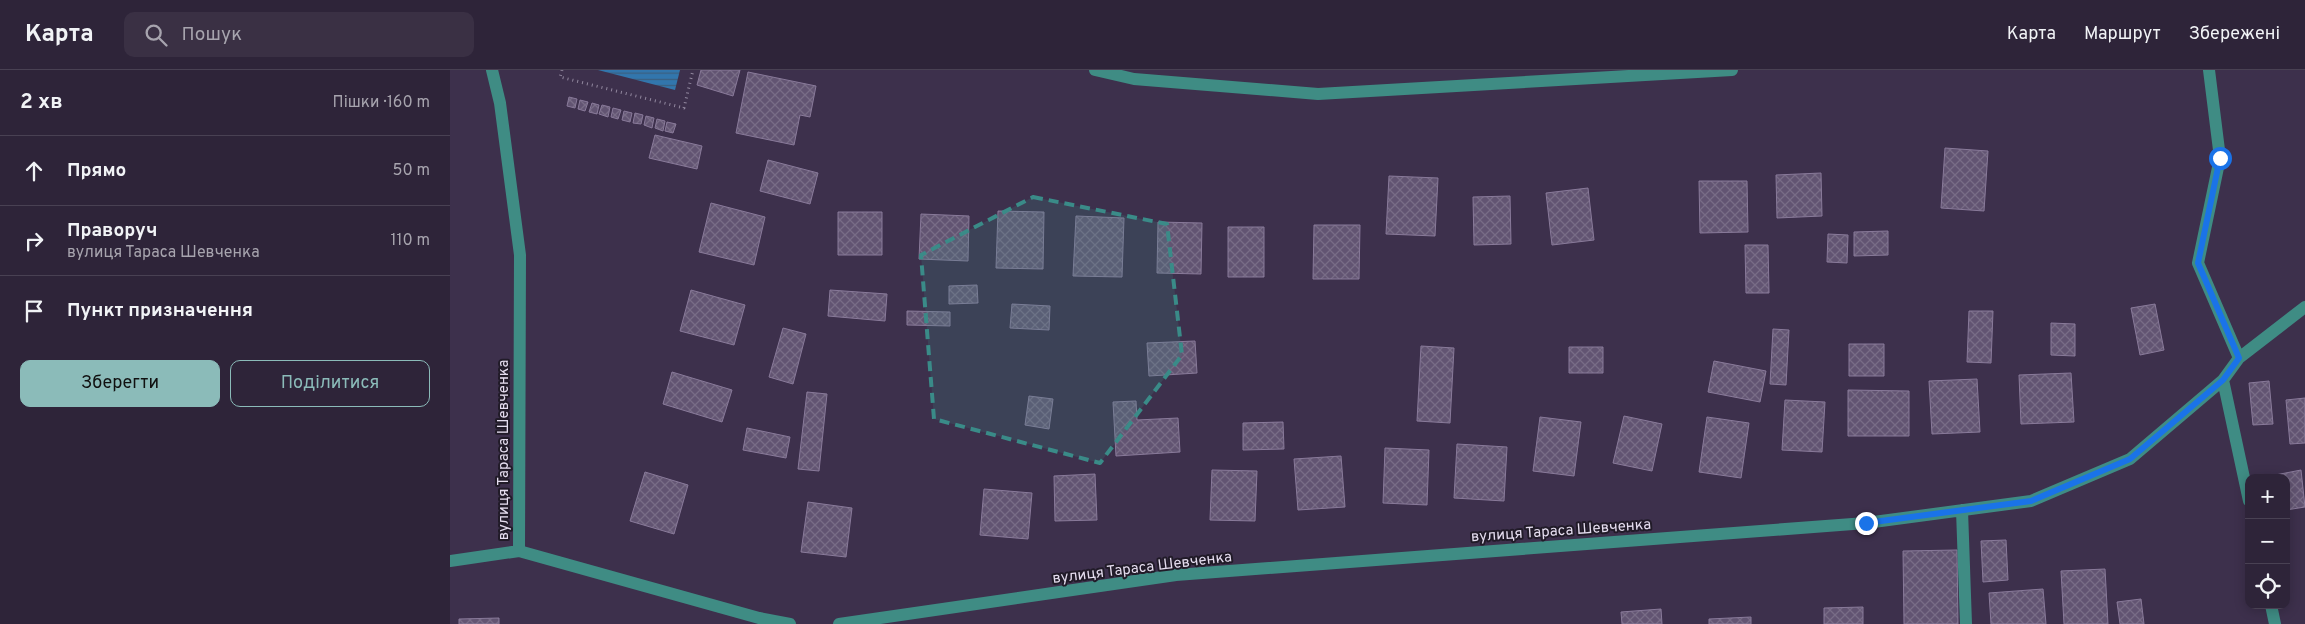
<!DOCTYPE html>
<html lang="uk">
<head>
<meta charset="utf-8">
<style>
  body { margin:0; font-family:Overpass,sans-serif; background:#3a3044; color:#f1f3f6 }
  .controls { position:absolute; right:15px; bottom:15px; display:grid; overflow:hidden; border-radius:10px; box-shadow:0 2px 12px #0003 }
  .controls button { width:45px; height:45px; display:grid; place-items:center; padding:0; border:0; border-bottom:1px solid #494153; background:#2e2439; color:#f1f3f6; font:25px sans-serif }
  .stop { position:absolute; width:15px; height:15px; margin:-11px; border:4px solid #1a73e8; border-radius:50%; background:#fff }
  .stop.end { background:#1a73e8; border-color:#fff; box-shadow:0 1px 5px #0008 }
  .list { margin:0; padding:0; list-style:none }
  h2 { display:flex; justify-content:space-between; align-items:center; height:65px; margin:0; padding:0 20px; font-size:21px }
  h2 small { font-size:16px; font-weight:400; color:#a7a4ae }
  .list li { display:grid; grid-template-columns:32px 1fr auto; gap:15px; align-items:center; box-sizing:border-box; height:70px; padding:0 20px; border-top:1px solid #494153 }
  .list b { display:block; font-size:19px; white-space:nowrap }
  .list p { margin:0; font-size:16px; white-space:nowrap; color:#a7a4ae }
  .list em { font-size:16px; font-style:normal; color:#a7a4ae }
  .actions { display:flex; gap:10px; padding:15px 20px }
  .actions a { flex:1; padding:11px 0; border:1px solid #8bbbb9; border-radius:10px; text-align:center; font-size:18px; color:#8bbbb9 }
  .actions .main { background:#8bbbb9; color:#111 }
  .icon { flex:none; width:28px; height:28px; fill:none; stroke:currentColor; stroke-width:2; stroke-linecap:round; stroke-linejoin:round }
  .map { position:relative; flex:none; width:1855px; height:554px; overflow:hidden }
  header { display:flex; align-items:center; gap:30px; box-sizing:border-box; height:70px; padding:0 25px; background:#2e2439; border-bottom:1px solid #494153 }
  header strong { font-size:24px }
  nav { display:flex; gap:28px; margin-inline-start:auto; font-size:18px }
  .search { width:350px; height:45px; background:#3a3044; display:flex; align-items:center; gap:12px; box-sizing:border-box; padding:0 18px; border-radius:10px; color:#a7a4ae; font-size:19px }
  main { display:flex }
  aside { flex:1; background:#2e2439 }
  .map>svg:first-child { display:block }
  .water { fill:url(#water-rules) }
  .building { fill:url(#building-cross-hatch); stroke:#897a9a }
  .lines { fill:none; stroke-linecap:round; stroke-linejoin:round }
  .path { stroke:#92889f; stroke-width:3; stroke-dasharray:1 4; stroke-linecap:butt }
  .minor { stroke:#3f8c84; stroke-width:12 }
  .route { stroke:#1a73e8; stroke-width:6 }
  .marked { fill:#3a8b88; fill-opacity:0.2; stroke:#3a8b88; stroke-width:4; stroke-dasharray:10 6; stroke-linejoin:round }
  .labels { text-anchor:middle; stroke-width:4; stroke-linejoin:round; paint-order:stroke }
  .street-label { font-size:15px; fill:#e5ddef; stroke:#211b28 }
</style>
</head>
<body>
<header>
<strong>Карта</strong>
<div class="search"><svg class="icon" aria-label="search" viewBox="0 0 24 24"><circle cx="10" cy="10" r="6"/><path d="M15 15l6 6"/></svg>Пошук</div>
<nav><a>Карта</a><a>Маршрут</a><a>Збережені</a></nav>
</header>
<main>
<aside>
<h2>2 хв<small>Пішки · 160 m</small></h2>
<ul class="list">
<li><svg class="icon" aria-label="ahead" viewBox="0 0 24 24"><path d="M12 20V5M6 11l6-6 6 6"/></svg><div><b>Прямо</b></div><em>50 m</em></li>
<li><svg class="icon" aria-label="right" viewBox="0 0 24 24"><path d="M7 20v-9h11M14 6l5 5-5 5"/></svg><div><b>Праворуч</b><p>вулиця Тараса Шевченка</p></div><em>110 m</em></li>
<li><svg class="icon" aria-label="arrive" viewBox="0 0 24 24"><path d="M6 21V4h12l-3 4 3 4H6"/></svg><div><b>Пункт призначення</b></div></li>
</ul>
<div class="actions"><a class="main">Зберегти</a><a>Поділитися</a></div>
</aside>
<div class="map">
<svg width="1855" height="554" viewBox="0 0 1855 554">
  <defs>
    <pattern id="water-rules" width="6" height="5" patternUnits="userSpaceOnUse" patternTransform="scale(1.25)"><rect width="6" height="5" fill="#3276ad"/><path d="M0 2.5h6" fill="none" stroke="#3b5f80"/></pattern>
    <pattern id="building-cross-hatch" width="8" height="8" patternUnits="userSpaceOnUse" patternTransform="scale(1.25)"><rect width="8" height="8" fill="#625472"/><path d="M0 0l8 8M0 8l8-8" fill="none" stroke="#786c86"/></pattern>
  </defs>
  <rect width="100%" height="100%" fill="#3d304c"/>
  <path class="water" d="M148,0h82l-5,20z"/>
  <path class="building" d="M251,0h39l-7,26 -36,-11z
    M298,2l68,14 -6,31 -10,-2 -6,30 -58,-12z
    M119,27l8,2 -2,9 -8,-2z
    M130,30l8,2 -3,9 -7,-2z
    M142,33l7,2 -2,9 -8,-2z
    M152,35l8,2 -2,10 -9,-3z
    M163,38l8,2 -3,9 -7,-2z
    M174,41l8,2 -2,9 -8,-2z
    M185,43l8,2 -2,9 -8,-1z
    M196,46l8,2 -2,10 -8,-3z
    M207,49l8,2 -2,10 -8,-3z
    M217,52l9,2 -3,9 -8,-2z
    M205,65l47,11 -5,23 -48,-11z
    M1495,78l43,3 -4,60 -43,-3z
    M318,90l50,13 -8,31 -50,-13z
    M1371,103l1,43 -45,2 -1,-43z
    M939,106l49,2 -3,58 -49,-2z
    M1249,111h48l1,51 -48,1z
    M1138,118l6,52 -42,5 -6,-52z
    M1060,126l1,48 -37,1 -1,-48z
    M261,133l54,14 -11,48 -55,-13z
    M548,141l46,1 -1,57 -47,-1z
    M388,142h44v43h-44z
    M471,144l48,2 -1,45 -49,-2z
    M626,146l48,2 -2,59 -49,-1z
    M708,152l44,1 -1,51 -44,-1z
    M864,155h46l-1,54h-46z
    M778,157h36v50h-36z
    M1438,161v24l-34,1v-24z
    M1378,164l20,1 -1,28 -20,-1z
    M1295,175h23l1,48h-23z
    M527,215l1,18 -29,1v-18z
    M241,220l54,15 -11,40 -54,-14z
    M380,220l57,4 -2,27 -57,-5z
    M562,234l38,2 -1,24 -39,-2z
    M1705,234l9,46 -24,5 -9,-47z
    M457,241l43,1v14l-43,-1z
    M1519,241h24l-2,52 -24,-1z
    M1601,253l24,1v32l-24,-1z
    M333,258l23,6 -13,50 -24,-7z
    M1323,259l16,1 -3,55 -16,-1z
    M745,271l2,32 -48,3 -2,-33z
    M1399,274h35v32h-35z
    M971,276l33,2 -4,75 -33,-2z
    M1119,277h34v26h-34z
    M1264,291l52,10 -6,31 -52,-10z
    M222,302l60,18 -10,32 -59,-18z
    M1621,303l3,49 -53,2 -2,-49z
    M1527,309l3,53 -48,2 -3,-53z
    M1819,311l4,43 -20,1 -4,-42z
    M1398,320l61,1v45h-61z
    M357,322l20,2 -8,77 -21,-2z
    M579,326l24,3 -4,30 -24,-4z
    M1855,328v45l-15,1 -4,-44z
    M1335,330l40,2 -3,50 -40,-2z
    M686,331l1,19 41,-2 2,34 -64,4 -3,-54z
    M1174,346l38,8 -10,47 -39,-8z
    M1090,347l41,5 -7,54 -41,-5z
    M1257,347l42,6 -8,55 -42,-6z
    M833,352l1,27 -41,1v-27z
    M297,358l43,9 -4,21 -43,-8z
    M1007,374l50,3 -3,54 -50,-3z
    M935,378l44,2 -2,55 -44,-2z
    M891,386l4,51 -47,3 -4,-51z
    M762,400l45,1 -2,50 -45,-1z
    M1851,400l4,37 -19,3v-32l-21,-1z
    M195,402l43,13 -14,49 -44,-13z
    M645,404l2,46 -42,1 -1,-45z
    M534,419l48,4 -4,46 -48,-4z
    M358,432l44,6 -6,49 -45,-5z
    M1556,470l2,40 -25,2 -2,-41z
    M1507,480l1,74h-54l-1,-73z
    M1655,499l3,55h-44l-3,-53z
    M1593,519l3,35h-55l-2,-31z
    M1691,529l3,25h-24l-3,-22z
    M1413,537v17h-39v-16z
    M1211,539l1,15h-40l-1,-12z
    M1301,547v7h-42v-5z
    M49,548v6h-40v-5z"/>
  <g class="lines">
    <path class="path" d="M112,0l-2,7 124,31 9,-38"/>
    <path class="minor" d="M42,0l8,33 20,152 -1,296 240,67 31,6
      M645,0l39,9 184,15 414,-24
      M1759,0l11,88 -22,105 41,95
      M1773,310l26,121
      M1512,440l4,114
      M0,491l69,-10
      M1821,535l4,19
      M389,554l337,-49 690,-52 165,-22 99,-42 93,-79 16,-22 66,-51"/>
  </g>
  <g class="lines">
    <path class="route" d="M1416,453l165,-22 99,-42 93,-79 16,-22 -41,-95 22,-105"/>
  </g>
  <path class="marked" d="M583,127l134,27 15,131 -82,108 -166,-44 -13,-164z"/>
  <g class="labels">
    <g class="street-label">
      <text transform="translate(53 380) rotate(-90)" y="5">вулиця Тараса Шевченка</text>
      <text transform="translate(1111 460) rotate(-4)" y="5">вулиця Тараса Шевченка</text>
      <text transform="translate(692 497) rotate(-7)" y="5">вулиця Тараса Шевченка</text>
    </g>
  </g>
</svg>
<div class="controls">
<button>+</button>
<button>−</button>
<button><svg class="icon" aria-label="locate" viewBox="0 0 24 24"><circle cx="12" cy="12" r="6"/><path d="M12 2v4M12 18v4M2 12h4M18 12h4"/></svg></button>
</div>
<div class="stop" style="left:1770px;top:88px"></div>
<div class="stop end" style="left:1416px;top:453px"></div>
</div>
</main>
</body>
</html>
